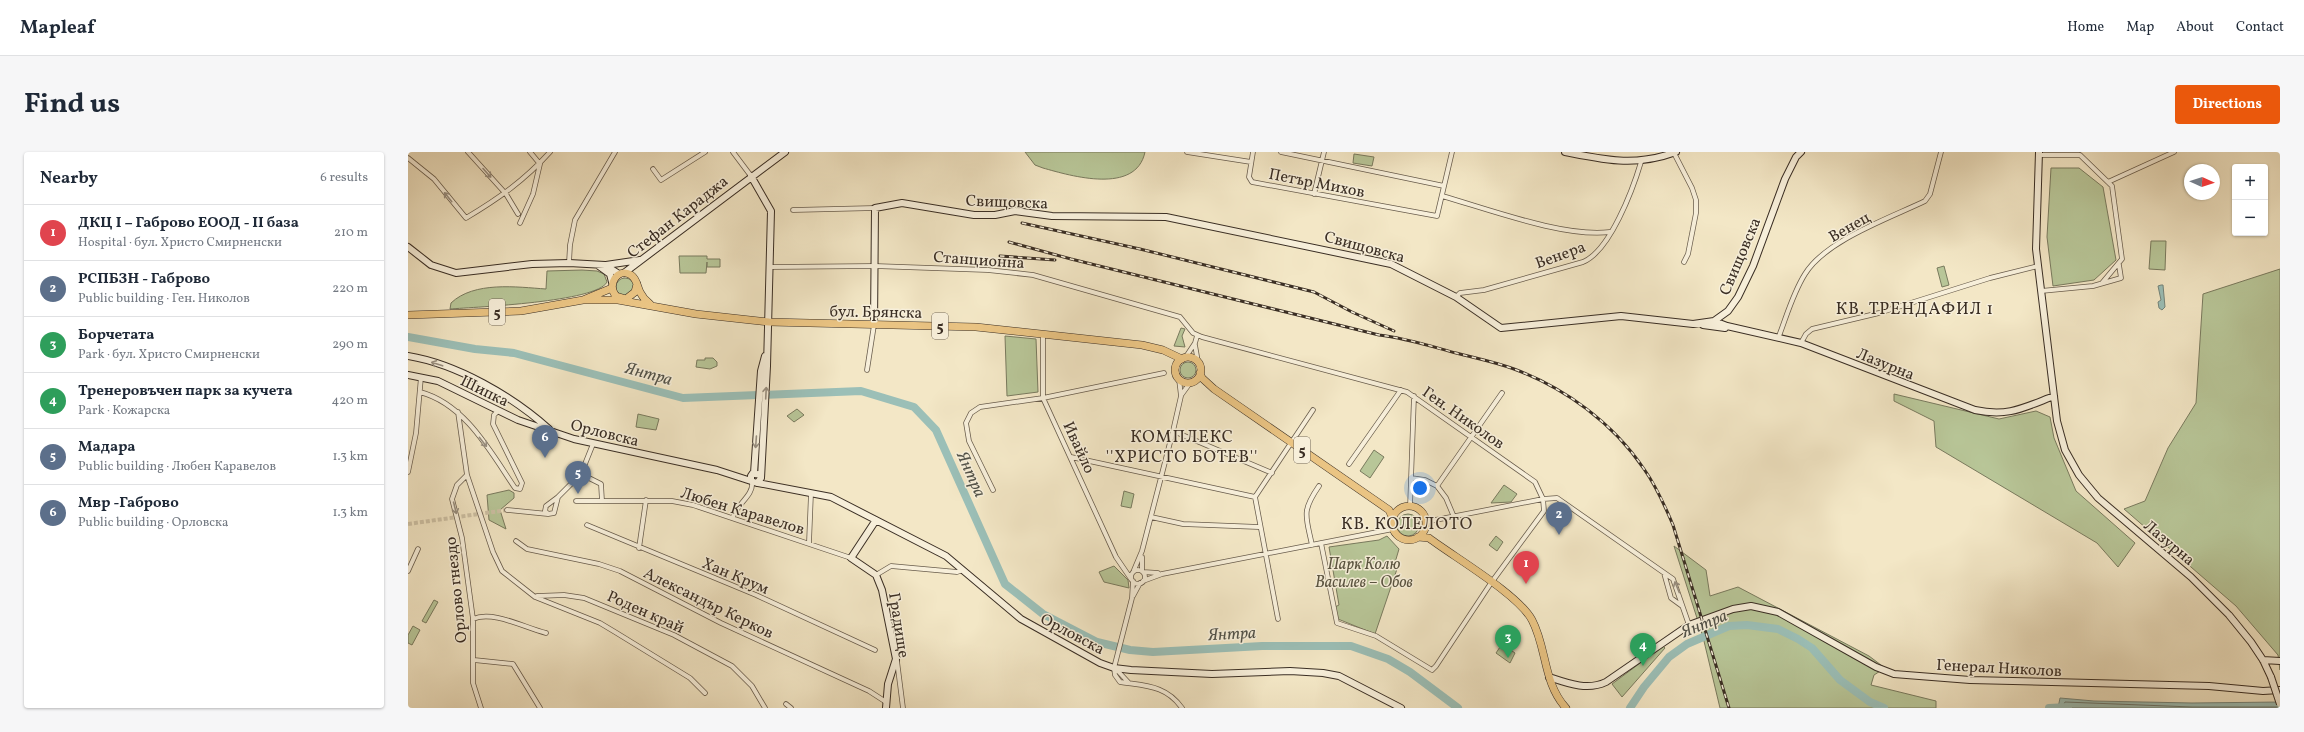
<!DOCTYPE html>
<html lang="en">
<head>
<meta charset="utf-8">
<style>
  body { margin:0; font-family:Vollkorn,serif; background:#f6f6f7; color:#1f2937 }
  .controls { position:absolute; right:12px; top:12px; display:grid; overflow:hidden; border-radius:4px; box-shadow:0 1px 3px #0004 }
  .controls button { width:36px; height:36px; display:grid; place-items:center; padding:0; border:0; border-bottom:1px solid #e0e1e3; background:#fff; color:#1f2937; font:20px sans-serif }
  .compass { position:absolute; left:1776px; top:12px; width:36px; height:36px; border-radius:50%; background:#fff; box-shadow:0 1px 3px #0004; rotate:93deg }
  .you { position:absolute; left:1012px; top:336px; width:14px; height:14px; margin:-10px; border:3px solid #fff; border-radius:50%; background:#1a73e8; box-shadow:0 0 0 6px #1a73e833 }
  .badge { display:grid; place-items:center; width:26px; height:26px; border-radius:50%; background:#ea580c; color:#fff; font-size:13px; font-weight:700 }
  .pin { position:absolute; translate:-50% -33px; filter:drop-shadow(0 1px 2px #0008) }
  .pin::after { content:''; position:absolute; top:21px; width:14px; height:12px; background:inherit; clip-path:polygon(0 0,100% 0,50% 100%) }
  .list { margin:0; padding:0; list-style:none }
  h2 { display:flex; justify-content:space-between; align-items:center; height:52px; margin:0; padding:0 16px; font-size:17px }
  h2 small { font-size:13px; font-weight:400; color:#747a83 }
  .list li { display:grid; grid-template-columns:26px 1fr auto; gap:12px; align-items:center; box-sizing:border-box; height:56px; padding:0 16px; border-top:1px solid #e0e1e3 }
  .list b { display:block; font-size:15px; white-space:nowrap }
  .list p { margin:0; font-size:13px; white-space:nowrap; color:#747a83 }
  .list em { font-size:13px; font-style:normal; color:#747a83 }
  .map { position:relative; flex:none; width:1872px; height:556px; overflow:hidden; border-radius:4px }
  header { display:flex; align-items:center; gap:24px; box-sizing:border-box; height:56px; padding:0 20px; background:#fff; border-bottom:1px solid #e0e1e3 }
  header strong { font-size:19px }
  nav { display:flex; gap:22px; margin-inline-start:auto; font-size:14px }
  .intro { display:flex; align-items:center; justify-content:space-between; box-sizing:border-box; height:96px; padding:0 24px }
  h1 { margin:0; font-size:28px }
  .button { padding:10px 18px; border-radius:4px; background:#ea580c; color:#fff; font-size:14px; font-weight:700 }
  main { display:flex; gap:24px; padding:0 24px }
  aside { flex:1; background:#fff; border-radius:4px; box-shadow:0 1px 3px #0004 }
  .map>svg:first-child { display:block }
  .green { fill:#b8c698; stroke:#797a5e }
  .water { fill:#9bbfb7; stroke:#74857c }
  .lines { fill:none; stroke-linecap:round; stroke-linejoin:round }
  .shore { stroke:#6a766e; stroke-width:1 }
  .river { stroke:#9bbfb7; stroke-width:8 }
  .street-tunnel { stroke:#cec2a6; stroke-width:4; stroke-dasharray:4 2; stroke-linecap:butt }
  .street-casing { stroke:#685c4c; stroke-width:5.5 }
  .secondary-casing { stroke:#3a2e24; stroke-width:8 }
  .primary-casing { stroke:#3a2e24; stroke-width:8 }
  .street { stroke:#f7efda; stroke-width:4 }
  .secondary { stroke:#f7efda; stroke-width:6 }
  .primary { stroke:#eac483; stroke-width:7 }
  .rail-casing { stroke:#3a2e24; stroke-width:3 }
  .rail { stroke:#f7efda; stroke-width:1.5; stroke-dasharray:4.5; stroke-linecap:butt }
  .secondary-bridge-casing { stroke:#3a2e24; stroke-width:8; stroke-linecap:butt }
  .secondary-bridge { stroke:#f7efda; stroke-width:6 }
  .oneway { stroke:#988e7f }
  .labels { text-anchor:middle; stroke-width:3; stroke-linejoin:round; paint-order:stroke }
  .shield { fill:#f7efda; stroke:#73685b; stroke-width:1 }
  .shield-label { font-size:15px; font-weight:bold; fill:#3a2e24 }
  .street-label { font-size:16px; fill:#3a2e24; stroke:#f7efda }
  .park-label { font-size:16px; font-style:italic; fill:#5a5441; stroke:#f7efda }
  .neighbourhood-label { font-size:17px; letter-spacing:1px; fill:#3a2e24; stroke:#f7efda }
  .water-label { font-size:17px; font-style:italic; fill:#525249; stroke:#f7efda }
</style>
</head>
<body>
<header>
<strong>Mapleaf</strong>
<nav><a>Home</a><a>Map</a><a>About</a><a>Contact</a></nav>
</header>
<div class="intro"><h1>Find us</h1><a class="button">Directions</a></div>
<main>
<aside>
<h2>Nearby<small>6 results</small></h2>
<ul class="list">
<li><span class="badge" style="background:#e0444e">1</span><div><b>ДКЦ І – Габрово ЕООД - II база</b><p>Hospital · бул. Христо Смирненски</p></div><em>210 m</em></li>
<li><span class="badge" style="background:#5c6f8a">2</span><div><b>РСПБЗН - Габрово</b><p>Public building · Ген. Николов</p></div><em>220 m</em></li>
<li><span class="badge" style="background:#2e9e5b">3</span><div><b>Борчетата</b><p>Park · бул. Христо Смирненски</p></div><em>290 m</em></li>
<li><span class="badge" style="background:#2e9e5b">4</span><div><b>Тренеровъчен парк за кучета</b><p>Park · Кожарска</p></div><em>420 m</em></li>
<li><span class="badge" style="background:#5c6f8a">5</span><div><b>Мадара</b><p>Public building · Любен Каравелов</p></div><em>1.3 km</em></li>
<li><span class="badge" style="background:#5c6f8a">6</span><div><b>Мвр -Габрово</b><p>Public building · Орловска</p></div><em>1.3 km</em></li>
</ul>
</aside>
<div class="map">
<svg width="1872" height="556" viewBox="0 0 1872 556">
  <rect width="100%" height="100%" fill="#f3e7c6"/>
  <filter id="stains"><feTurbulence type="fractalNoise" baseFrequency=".005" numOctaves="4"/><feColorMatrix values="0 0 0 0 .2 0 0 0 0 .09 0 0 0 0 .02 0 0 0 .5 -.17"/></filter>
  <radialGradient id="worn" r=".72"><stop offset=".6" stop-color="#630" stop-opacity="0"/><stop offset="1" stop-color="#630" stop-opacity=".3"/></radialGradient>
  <path class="green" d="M617,0h120c-9,43 -74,24 -102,16l-8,-3z
    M946,2l20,3 -2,9 -19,-3z
    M1643,16h28l24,19 13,73 -22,20 -41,6 -6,-49z
    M1743,89h15l-1,29 -16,-1z
    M271,104h28v3h13v8h-13v-5l-1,11h-26z
    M1536,114l5,19 -7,2 -5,-19z
    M1872,117v401l-2,-15 -42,-49 -112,-97 21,-8 23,-53 28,-45 7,-109z
    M174,118l15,1 7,3 3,8c-10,20 -131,25 -157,27l1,-6c23,-22 66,-16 95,-14l1,-18z
    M208 135a9 9 0 1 1 18 0a9 9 0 1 1-18 0Z
    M773,176l4,1 -3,7 3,11 -11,-1z
    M597,184l31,3 2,53 -31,4z
    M297,206h8l4,4v4l-7,3 -14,-2 1,-7h8z
    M772 218a8 8 0 1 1 16 0a8 8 0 1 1-16 0Z
    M1486,242l105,25 37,-8 14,6 4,21 22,53 59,52 -17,24 -21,-24 -161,-96 -2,-26 -40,-20z
    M389,257l7,6 -10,7 -7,-6z
    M230,262l21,5 -3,11 -20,-3z
    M966,298l10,7 -14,21 -10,-7z
    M1096,333l13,9 -6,8 -20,1z
    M101,338l5,3v5l-14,12 6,19 -17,-9 -2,-25z
    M716,339l10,3 -3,14 -10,-2z
    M989 373a11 11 0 1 1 22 0a11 11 0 1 1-22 0Z
    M979,384l12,13 -5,17 3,3 -22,65 -37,-15 -3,-12 4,-2 -10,-58 50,-7z
    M1088,384l7,6 -6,9 -8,-6z
    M1266,394l32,24 4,26 28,-9 131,69 16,12 -11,7 -3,10 65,16v7h-216l-17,-71z
    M706,414l14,14 1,8 -25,-6 -5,-10z
    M26,448l4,2 -12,21 -4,-2z
    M5,474l7,4 -8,15 -4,-2v-8z
    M1094,492l13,9 -5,10 -14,-10z
    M1255,494l2,2 -43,49 -10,-13z"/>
  <path class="water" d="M1753,133h2l2,22 -3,3 -3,-2 -1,-6 3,-2 -3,-14z
    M1652,546l34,3 98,2 88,-1v6h-222z"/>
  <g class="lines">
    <path class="shore" d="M1654,556l3,-6 127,5h85"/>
    <path class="river" d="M0,185l67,12 39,4 169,45 178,-7 53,16 22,23 69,154 38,30 54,28 33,8 23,2 109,-6h89l37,13 22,13 48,36
      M1222,556l14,-21 25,-30 18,-13 42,-18 18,-1 31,4 20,10 14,9 28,32 30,22 14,6
      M1641,556l19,-1"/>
    <path class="street-tunnel" d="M0,372l99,-14"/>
    <defs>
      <path id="street" d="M60,0l38,42 12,20
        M325,0l18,24
        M779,0l64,10
        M845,0l-4,25 3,5 185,34 15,-64
        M873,0l163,34
        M1266,1l18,35 4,12v13l-8,41 -4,8
        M1631,3h41
        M1672,3l32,31 10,73 -20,24
        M0,6l26,21 32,39c32,-19 59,-38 84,-66
        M245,17l8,11 44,-28
        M1700,30l66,-30
        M906,42l10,-42
        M1034,44c46,13 123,42 168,36
        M385,58l82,-2
        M112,71l13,-29 7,-30 -10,-12
        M161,111l1,-18 5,-25 40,-68
        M362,115l105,-1 113,4 45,5 147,42 13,16 9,4 205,55 128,90 8,17 14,-1 116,81 16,46
        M1633,139l52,-5 28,-8 -2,-13
        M1048,145l4,-4 24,-3 99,-28c27,-11 50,-73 58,-100
        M635,183v63l73,159 15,22
        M1371,184c8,-21 14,-43 26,-62 21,-34 85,-56 120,-73l5,-7 11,-42
        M1393,191l5,-9 6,-5 67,-16 111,-35 48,-12
        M787,193l3,17
        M777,206l10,-15 2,-7
        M459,218l7,-45
        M12,240c45,12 70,59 95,96l5,1 2,-6 -29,-59 1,-9 4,-4
        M774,242l8,-11
        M50,260l9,63 26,77 9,19 33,26 65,26 15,9 75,46 15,15
        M765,279l99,42
        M663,305l184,40
        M941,312l52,-74
        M0,320l8,-39 5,-56
        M173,322l20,10 1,17
        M59,323l-10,10 -5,14 10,39 11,81v64l8,25
        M1003,326l14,2 12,6
        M585,338l-24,-49 -3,-18 5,-10 9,-6 63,-9 121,-25
        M150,345l-12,9 -1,5 3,3 6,-1 4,-16 23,-23 12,-30
        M168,349h96l21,4 158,53
        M1002,355l4,-111
        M99,358l41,4
        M325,365c4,-13 21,-22 19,-35
        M743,365l32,7 76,3
        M1046,365l-8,-19 -9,-12 65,-93
        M179,373l169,70 119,55
        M108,389l11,8 72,15 21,7 101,52 148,68 17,11
        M401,391l2,-50
        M913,391l16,80 39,13 56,34 4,-4 55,-83 53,-72 -1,-12 -118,23
        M904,393c-6,-29 -11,-33 7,-59
        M231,396l7,-48
        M726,418l8,-19 31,-120 8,-35 -2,-17
        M723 425a7 7 0 1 1 14 0a7 7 0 1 1-14 0Z
        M0,419l10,-22
        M734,419v-14
        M735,420l15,1
        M1256,421l7,25 11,8
        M468,423l15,-9 66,6 6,-2
        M725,429l-1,17 -18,70 1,7 5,7c25,4 46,3 62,26
        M735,429l19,-7 231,-45
        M129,444l27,-1 20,3 90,37 58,31 20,20 13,22
        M725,444l7,-13
        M65,467c20,-9 52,9 73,14
        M870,467l-23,-122 58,-87
        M66,508l39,4 27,44
        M489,509l6,47
        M708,517l13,14
        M378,552l5,4"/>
      <path id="secondary" d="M1157,0c41,8 70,15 111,0
        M1631,0l-3,97 21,172 8,29 14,25 19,23 93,79 38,38 22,27 12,18 8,17
        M343,24l20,35 -4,155 -6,112 -4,5 -6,-2v-5l2,-3 7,2
        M0,95l23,18 25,8 76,-9 37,-1 36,2 14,9
        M198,113l34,-5
        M191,114l11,8 2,8
        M216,121l161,-121
        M1306,169l13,5 74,17 174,67c33,7 48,-2 79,-14
        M466,173l1,-117 27,-5 72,12h21l20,-4 37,5 114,1 225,47 65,33 45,31 120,-12 72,8 21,-3 14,-10 10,-14 15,-31 32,-87 11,-22 5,-5
        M1295,173l22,3
        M0,204c49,8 104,40 141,73
        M0,223l30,6 80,39 56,19 143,31 34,11
        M346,321l7,-102 4,-15
        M350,331l73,14 115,59 75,63 79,44 14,5 17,2 81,4 78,-3 33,2 16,3 62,32
        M468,368l-25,38 25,17 6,15 14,69 -8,25 -2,24
        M1855,508l17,1
        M1141,525c18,6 38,14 57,5l83,-57 44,-16 18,-3 27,6 98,55 18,7 76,6 239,6 54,5 17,-1"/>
      <path id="primary" d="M229,132l-2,8 -9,7 -10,-3c-10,-11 2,-29 15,-21 6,4 6,11 9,17 2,4 6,9 10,12
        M175,148h35l78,14 73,8 207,5 166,18 21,5 19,9
        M0,163l113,-4 62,-11 29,-12
        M767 218a13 13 0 1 1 26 0a13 13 0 1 1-26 0Z
        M792,221l2,5 12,11 175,121 4,9
        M984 371a17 17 0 1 1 34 0a17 17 0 1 1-34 0Z
        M1010,385l11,1c25,19 89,56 103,82 15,28 11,63 34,88"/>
    </defs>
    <use href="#street" class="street-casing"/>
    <use href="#secondary" class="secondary-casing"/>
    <use href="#primary" class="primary-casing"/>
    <use href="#street" class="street"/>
    <use href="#secondary" class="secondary"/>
    <use href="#primary" class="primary"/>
    <defs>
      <path id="rail" d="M614,71l118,26 174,43 38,20 42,19
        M601,90l62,17 308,76c26,3 51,11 77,18 19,5 39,9 58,16 51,19 99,54 130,100 12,17 21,37 29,56l56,183
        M592,104l55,4"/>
    </defs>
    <use href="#rail" class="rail-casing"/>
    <use href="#rail" class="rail"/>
    <defs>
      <path id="secondary-bridge" d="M1863,525l9,27"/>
    </defs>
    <use href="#secondary-bridge" class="secondary-bridge-casing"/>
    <use href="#secondary-bridge" class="secondary-bridge"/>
  </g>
  <defs><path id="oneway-shaft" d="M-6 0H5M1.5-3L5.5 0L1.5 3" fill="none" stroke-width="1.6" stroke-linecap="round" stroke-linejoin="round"/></defs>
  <g class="oneway">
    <use href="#oneway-shaft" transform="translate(79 21) rotate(48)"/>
    <use href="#oneway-shaft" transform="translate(40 45) rotate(-129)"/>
    <use href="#oneway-shaft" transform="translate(29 212) rotate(-162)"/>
    <use href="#oneway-shaft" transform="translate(358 241) rotate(-87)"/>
    <use href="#oneway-shaft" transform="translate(75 290) rotate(52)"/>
    <use href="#oneway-shaft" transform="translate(348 290) rotate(94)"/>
    <use href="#oneway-shaft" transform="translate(47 356) rotate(76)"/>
    <use href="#oneway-shaft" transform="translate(1269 435) rotate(-112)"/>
  </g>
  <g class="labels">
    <g class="shield">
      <rect x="81" y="147" width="16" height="26" rx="3"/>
      <rect x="524" y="161" width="16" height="26" rx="3"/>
      <rect x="886" y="285" width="16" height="26" rx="3"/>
    </g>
    <g class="shield-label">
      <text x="89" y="165">5</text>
      <text x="532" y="179">5</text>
      <text x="894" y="303">5</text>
    </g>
    <g class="street-label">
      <text transform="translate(909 30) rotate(11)" y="6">Петър Михов</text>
      <text transform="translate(599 49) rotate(2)" y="6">Свищовска</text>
      <text transform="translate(269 64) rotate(-38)" y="6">Стефан Караджа</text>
      <text transform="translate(1441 74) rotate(-30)" y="6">Венец</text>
      <text transform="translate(957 94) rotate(15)" y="6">Свищовска</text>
      <text transform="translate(1152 102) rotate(-20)" y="6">Венера</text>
      <text transform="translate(1331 104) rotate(-67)" y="6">Свищовска</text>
      <text transform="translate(571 107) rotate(4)" y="6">Станционна</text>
      <text transform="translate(468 159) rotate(1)" y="6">бул. Брянска</text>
      <text transform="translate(1478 211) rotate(22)" y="6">Лазурна</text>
      <text transform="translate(77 238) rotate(26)" y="6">Шипка</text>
      <text transform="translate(1056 265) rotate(35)" y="6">Ген. Николов</text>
      <text transform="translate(197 280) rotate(14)" y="6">Орловска</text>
      <text transform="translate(672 295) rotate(65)" y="6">Ивайло</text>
      <text transform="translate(335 358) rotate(17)" y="6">Любен Каравелов</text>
      <text transform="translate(1762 390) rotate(40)" y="6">Лазурна</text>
      <text transform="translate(328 423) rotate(23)" y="6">Хан Крум</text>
      <text transform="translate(47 438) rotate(-96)" y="6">Орлово гнездо</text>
      <text transform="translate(301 450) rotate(26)" y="6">Александър Керков</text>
      <text transform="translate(238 459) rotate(24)" y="6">Роден край</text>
      <text transform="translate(492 473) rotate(81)" y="6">Градище</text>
      <text transform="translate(665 481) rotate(28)" y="6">Орловска</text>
      <text transform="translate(1591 515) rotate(3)" y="6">Генерал Николов</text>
    </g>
    <g class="park-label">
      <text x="956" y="417">Парк Колю<tspan x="956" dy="18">Василев – Обов</tspan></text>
    </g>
    <g class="neighbourhood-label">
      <text x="1507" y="162">КВ. ТРЕНДАФИЛ 1</text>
      <text x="774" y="290">КОМПЛЕКС<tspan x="774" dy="20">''ХРИСТО БОТЕВ''</tspan></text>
      <text x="999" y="377">КВ. КОЛЕЛОТО</text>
    </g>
    <g class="water-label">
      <text transform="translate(241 221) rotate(15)" y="6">Янтра</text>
      <text transform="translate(564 322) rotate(66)" y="6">Янтра</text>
      <text transform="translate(1296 471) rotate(-22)" y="6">Янтра</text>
      <text transform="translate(824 481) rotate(-3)" y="6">Янтра</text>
    </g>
  </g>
  <rect width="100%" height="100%" filter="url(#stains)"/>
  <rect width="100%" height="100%" fill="url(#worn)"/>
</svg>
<div class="controls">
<button>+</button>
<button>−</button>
</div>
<svg class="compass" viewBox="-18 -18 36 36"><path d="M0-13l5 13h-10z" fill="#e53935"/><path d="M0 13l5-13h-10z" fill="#747a83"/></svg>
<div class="you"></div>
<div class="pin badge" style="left:1118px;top:432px;background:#e0444e">1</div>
<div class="pin badge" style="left:1151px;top:383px;background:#5c6f8a">2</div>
<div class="pin badge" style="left:1100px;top:506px;background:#2e9e5b">3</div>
<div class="pin badge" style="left:1235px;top:514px;background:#2e9e5b">4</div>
<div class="pin badge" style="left:170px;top:342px;background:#5c6f8a">5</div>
<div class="pin badge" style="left:137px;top:306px;background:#5c6f8a">6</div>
</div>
</main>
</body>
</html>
